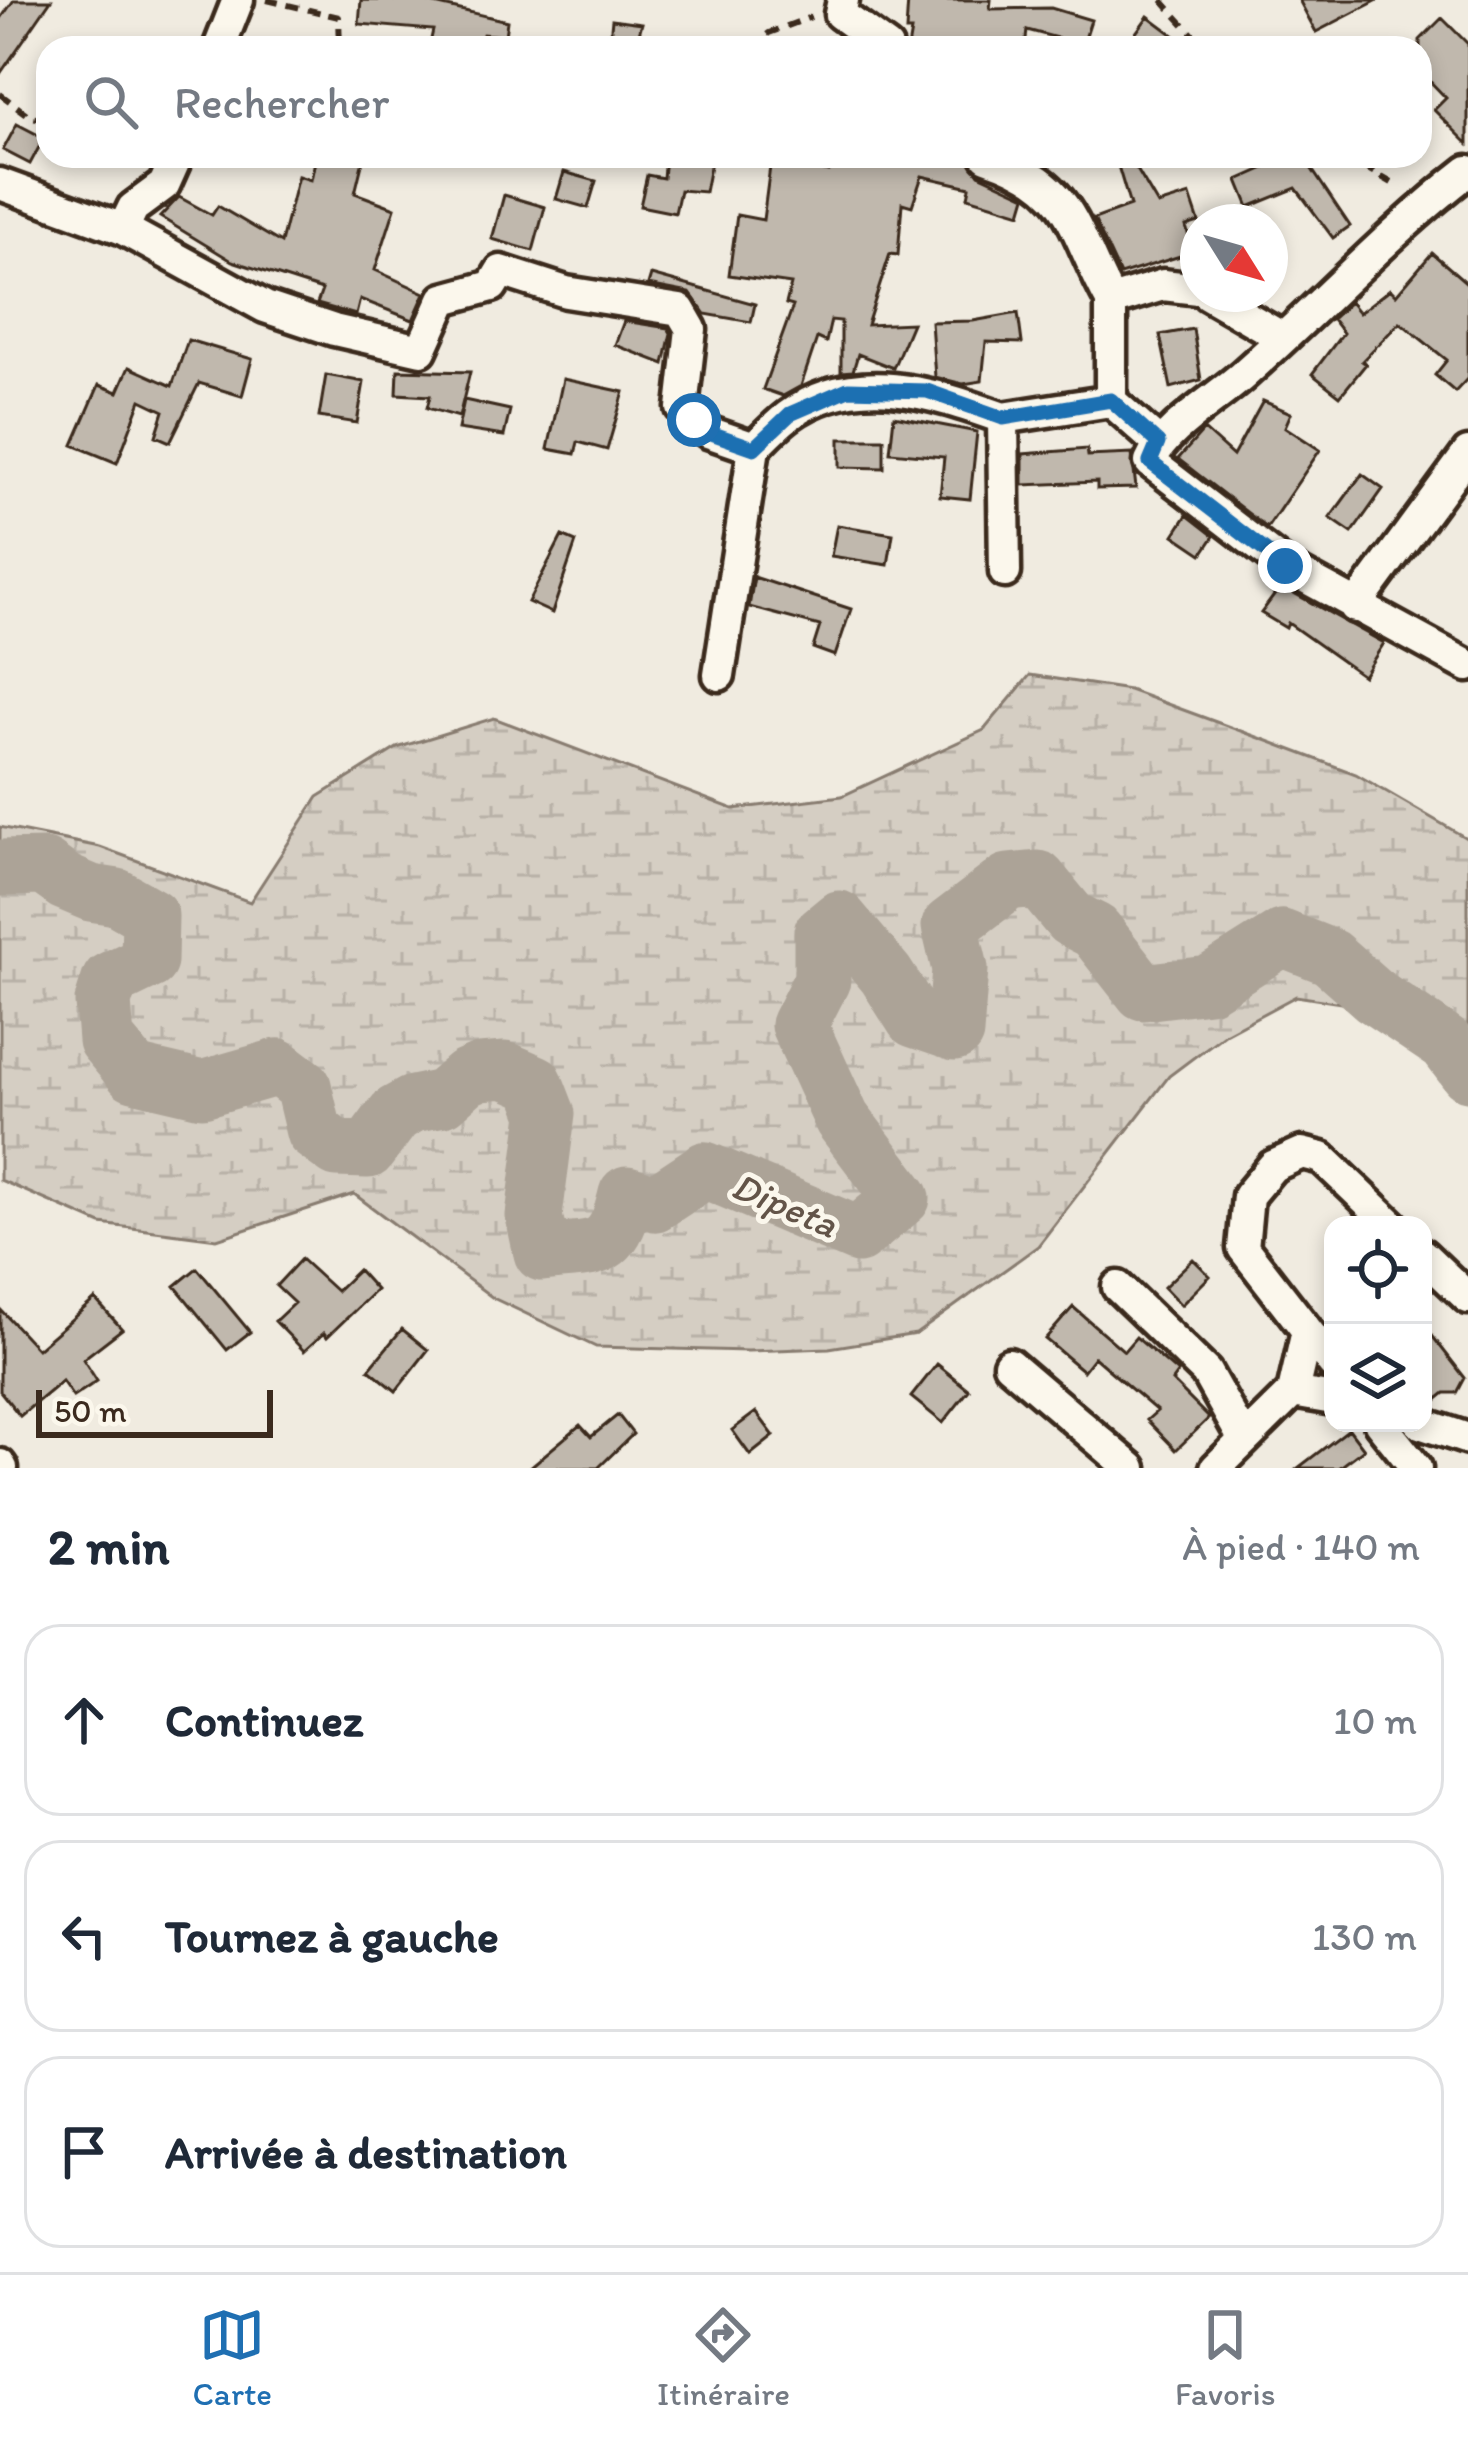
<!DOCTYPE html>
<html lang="fr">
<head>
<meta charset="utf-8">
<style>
  body { margin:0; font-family:Itim,sans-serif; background:#f6f6f7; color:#1f2937 }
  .controls { position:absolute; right:36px; bottom:36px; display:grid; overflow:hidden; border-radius:24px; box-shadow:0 6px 18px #0003 }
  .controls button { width:108px; height:108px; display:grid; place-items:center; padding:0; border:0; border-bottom:3px solid #e0e1e3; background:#fff; color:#1f2937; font:60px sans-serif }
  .compass { position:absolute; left:1180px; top:204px; width:108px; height:108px; border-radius:50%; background:#fff; box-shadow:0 6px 18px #0003; rotate:127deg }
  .scale { position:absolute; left:36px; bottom:30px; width:237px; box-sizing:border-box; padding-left:12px; border:6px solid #3b2a1e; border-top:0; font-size:33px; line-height:42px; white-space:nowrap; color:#3b2a1e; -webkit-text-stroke:9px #fbf7ec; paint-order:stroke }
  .stop { position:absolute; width:36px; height:36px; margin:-27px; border:9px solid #1f6fb2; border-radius:50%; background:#fff }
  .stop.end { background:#1f6fb2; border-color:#fff; box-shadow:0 3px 12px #0008 }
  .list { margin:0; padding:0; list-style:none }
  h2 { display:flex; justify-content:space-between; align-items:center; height:156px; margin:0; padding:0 48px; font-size:51px }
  h2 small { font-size:39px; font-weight:400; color:#747a83 }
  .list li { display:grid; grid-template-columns:78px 1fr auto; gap:36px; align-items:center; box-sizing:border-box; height:192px; margin:0 24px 24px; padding:0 24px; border:3px solid #e0e1e3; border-radius:36px }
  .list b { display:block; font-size:45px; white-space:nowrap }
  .list em { font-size:39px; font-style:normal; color:#747a83 }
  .icon { flex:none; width:66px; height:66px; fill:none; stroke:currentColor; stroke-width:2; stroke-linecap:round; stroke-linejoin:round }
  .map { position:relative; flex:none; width:1468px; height:1468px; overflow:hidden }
  .search { position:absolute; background:#fff; box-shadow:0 6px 18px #0003; left:36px; right:36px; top:36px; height:132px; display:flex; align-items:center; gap:30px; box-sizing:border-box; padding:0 42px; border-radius:36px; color:#747a83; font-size:45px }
  .sheet { height:804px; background:#fff }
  nav { display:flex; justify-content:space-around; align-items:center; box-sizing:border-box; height:168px; border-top:3px solid #e0e1e3; background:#fff; font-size:33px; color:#747a83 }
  nav a { display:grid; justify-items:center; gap:6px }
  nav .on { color:#1f6fb2 }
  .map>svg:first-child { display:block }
  .wetland { fill:url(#wetland-marsh); stroke:#887c70; stroke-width:3 }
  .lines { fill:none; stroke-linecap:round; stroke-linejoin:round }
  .river { stroke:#aca397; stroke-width:57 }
  .building { fill:#c0b8ad; stroke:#3b2a1e; stroke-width:3 }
  .minor-casing { stroke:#3b2a1e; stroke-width:39 }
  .path { stroke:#3b2a1e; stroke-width:6; stroke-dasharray:12 9; stroke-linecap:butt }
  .minor { stroke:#fbf7ec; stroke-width:30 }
  .route { stroke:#1f6fb2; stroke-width:15 }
  .labels { text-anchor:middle; stroke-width:10; stroke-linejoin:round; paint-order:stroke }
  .water-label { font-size:39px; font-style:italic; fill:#635448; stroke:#fbf7ec }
</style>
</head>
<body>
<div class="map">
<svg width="1468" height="1468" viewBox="0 0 1468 1468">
  <defs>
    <pattern id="wetland-marsh" width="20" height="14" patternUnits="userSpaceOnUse" patternTransform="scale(3)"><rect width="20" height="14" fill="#d5cec3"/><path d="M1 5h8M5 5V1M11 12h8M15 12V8" fill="none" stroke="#b8b1a7"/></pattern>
  </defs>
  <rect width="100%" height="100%" fill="#f0ebe0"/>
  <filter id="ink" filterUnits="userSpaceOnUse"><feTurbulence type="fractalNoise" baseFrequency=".00833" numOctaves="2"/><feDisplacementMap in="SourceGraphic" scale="24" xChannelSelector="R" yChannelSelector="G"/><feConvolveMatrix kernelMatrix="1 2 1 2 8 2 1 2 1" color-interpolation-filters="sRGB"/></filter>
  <g filter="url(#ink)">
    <path class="wetland" d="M1030,675l99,15 139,51 88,33 112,65v262l-32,-40 -95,-58 -45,-7 -71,38 -56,42 -131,170 -122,88 -87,14 -81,3 -152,-4 -103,-49 -139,-104 -137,45 -116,-15 -101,-44v-353l100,20 150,55 68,-105 79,-49 97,-30 239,91 109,-13 142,-66z"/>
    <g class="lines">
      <path class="river" d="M0,868l44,-1 21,15 26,11 26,4 33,19 -1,45 -39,19 -7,22 3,38 28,33 68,16 76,-22 25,19 11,46 23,17 31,1 27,-36 18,-10 30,-6 23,-20 14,-6 25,-2 30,13 12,31 -13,102 8,37c57,-7 70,3 85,-59l28,9 50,-33 153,65 44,-37 -60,-79 -43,-94 23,-45v-47l17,-14 47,56 28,44 41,14 5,-64 -10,-43 58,-44 30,-3 33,40 24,12 48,61 66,-8 73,-46 48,19 43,38 73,49 22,29"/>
    </g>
    <path class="building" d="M14,0h37l-51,74v-54z
      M361,0l61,1 85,20 -2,15 -22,-2 -4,14h-50l4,-18 -74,-6z
      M908,0h83l-1,9 61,-1 40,12 -8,25 -56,-15 -2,18h-117l3,-17h-5z
      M1299,0h79l-62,32z
      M1148,16l43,32h-66z
      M1442,18l26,26v100l-34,-34 12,-12 -26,-27v-31z
      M612,19l30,4 -7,25h-26z
      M17,124l27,14 -14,26 -27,-14z
      M316,156h48l-9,37 40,15 -20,62 50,23 -12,27 -53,-21 -4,16 -39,-11 5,-14 -90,-29 -72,-44 19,-20 33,18 6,-9 63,37 17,-67 13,4z
      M665,156h47l-7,36 -25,-2 -5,23 -35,-7 7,-31 16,3z
      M834,156h124l10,2 11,16 47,22 -5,17 -53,-16 2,-10 -48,-11 -10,30 -10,-3 -4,52 -8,-1 -23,71 45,-2 -19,45 -35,-14 -5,17 -12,1v-51l-10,-1 -5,22 -9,-4 -16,48 -18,10 -20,-7 30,-83 -7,-2 5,-20 -62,-9 8,-60 26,5 8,-61 58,13z
      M1115,156h14l29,49 32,-10 9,27 -13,4 7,26 -73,23 -26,-56 36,-13z
      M1292,156h11l47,70 -17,12 -37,-50 -47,19 -11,-27z
      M564,172l32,9 -8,27 -32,-9z
      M504,195l41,12 -12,44 -41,-12z
      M1432,253l36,31v94l-13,14 -20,-17 12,-15 -47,-38 -38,39 4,3 -26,32 -28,-22 31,-41 -11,-14 18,-17 9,11 31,-24 6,6z
      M651,275l104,29 -4,18 -46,-8 -15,-21 -42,-8z
      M1018,313l4,30 -36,-1 -4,39 -19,3 -28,-7 -4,-55 42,-1z
      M624,321l44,7 3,5 -7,31 -49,-19z
      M1193,329l8,51 -30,8 -11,-53z
      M188,340l64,19 -10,37 -43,-13 -29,59 -14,-6 8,-25 -23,-11 -24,63 -44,-18 26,-60 19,7 11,-25 43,19z
      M398,370l72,2 -11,45 -32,-9 3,-12 -33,-2z
      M326,375l38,7 -7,41 -38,-6z
      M563,379l61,13 -17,58 -29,-8 -3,12 -27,-5z
      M464,400l46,10 -6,26 -46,-7z
      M1263,401l28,12 -6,14 35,23 -53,78 -89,-69 26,-29 29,26z
      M894,416l83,16 -7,67 -30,-3 4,-39 -54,-5z
      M840,439h44v29l-44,-1z
      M1087,449l1,7 44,-2 4,34 -39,1v-7l-74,3v-31z
      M1362,474l21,15 -31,44 -22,-15z
      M1187,515l27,21 -12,18 -28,-19z
      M837,525l56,9 -5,31 -57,-9z
      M562,536l14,6 -24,71 -24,-11z
      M754,577l97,32 -16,47 -22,-8 7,-22 -71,-19z
      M1281,586l103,57 -21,33 -75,-53 -2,5 -25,-15z
      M301,1259l35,32 22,-21 18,20 -49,47 -3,-4 -20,18 -29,-30 19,-18 -18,-17z
      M1193,1259l17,17 -29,29 -17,-18z
      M197,1268l53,64 -23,18 -52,-64z
      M95,1299l27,30 -39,30 14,22 -24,16 -11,-16 -42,35 -20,-25v-82l37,40z
      M1073,1307l51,44 12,-14 42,36 -6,8 37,37 -33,32 -29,-30 10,-9 -63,-54 -11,14 -38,-32z
      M1423,1324l42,54 -8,15h-12l-16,13 -6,-2z
      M402,1329l26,21 -32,41 -27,-22z
      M937,1364l32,26 -26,33 -32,-26z
      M756,1412l18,24 -24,19 -18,-25z
      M618,1415l15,19 -35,34h-69l51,-43 11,12z
      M1349,1429l15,20 -25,19h-41z"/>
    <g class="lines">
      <defs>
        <path id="minor" d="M843,0l-3,14 47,34
          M219,48l19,-48
          M987,156c90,30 83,71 124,145l52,-16 35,4
          M1468,171c-80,62 -149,137 -225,204 -28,25 -79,54 -93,87l135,104 183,100
          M0,184l123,45 142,78 69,23 87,20 23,-51 48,-13 9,-15 65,21 114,18 11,19 -9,79 26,24 46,16 -35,227
          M123,229l10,-21 31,-23 13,-29
          M1207,294l76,44
          M1111,301v100l47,42
          M1003,418l108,-17
          M754,448c11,-11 22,-23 34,-32 67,-49 145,-23 215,2l2,154
          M1355,607l113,-154
          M1423,1255l45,43
          M1118,1287l88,85 38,68
          M1009,1364l122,104
          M1333,1364l-90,-116 5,-52 25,-30 29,-13 20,5 70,67
          M1293,1392l40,7
          M1380,1423l36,45
          M1420,1423l48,16
          M0,1465l2,3
          M1216,1468l77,-76 14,-61"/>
      </defs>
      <use href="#minor" class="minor-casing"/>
      <path class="path" d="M267,0l72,17 1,31
        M1162,0l43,48
        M751,48l18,-15 42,-16
        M0,94l31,23 17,3
        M122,156l4,19
        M1345,156l54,31"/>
      <use href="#minor" class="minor"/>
    </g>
  </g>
  <g class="lines" filter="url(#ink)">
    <path class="route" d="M694,420l14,12 46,16 36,-34 58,-25 79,2 76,27 108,-18 47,43 -8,19 135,104"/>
  </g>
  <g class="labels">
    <g class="water-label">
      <text transform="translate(785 1204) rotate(23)" y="14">Dipeta</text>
    </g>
  </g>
</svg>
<div class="controls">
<button><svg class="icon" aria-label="locate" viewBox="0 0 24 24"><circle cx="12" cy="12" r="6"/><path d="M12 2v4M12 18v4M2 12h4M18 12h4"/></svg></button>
<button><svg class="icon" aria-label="layers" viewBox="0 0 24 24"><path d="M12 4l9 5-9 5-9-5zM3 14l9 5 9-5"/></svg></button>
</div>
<svg class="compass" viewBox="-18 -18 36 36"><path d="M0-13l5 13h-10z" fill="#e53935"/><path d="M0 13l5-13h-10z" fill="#747a83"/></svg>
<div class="scale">50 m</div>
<div class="stop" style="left:694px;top:420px"></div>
<div class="stop end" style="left:1285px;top:566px"></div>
<div class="search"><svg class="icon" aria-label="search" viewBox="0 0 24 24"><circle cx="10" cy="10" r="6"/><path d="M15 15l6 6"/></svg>Rechercher</div>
</div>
<section class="sheet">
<h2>2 min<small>À pied · 140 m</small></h2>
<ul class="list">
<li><svg class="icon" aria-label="ahead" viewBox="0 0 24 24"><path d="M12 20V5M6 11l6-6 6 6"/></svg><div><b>Continuez</b></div><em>10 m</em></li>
<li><svg class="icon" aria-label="left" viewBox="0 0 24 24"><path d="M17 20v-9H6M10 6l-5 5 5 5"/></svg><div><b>Tournez à gauche</b></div><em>130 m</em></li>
<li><svg class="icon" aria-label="arrive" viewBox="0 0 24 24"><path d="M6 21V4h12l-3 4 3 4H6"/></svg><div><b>Arrivée à destination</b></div></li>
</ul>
</section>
<nav>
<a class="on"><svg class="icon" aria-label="map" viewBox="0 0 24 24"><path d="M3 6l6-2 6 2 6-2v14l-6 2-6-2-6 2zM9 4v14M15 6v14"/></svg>Carte</a>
<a><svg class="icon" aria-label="directions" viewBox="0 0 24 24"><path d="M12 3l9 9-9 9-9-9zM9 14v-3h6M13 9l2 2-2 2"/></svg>Itinéraire</a>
<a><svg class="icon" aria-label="saved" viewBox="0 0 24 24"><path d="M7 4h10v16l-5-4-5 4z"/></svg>Favoris</a>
</nav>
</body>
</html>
